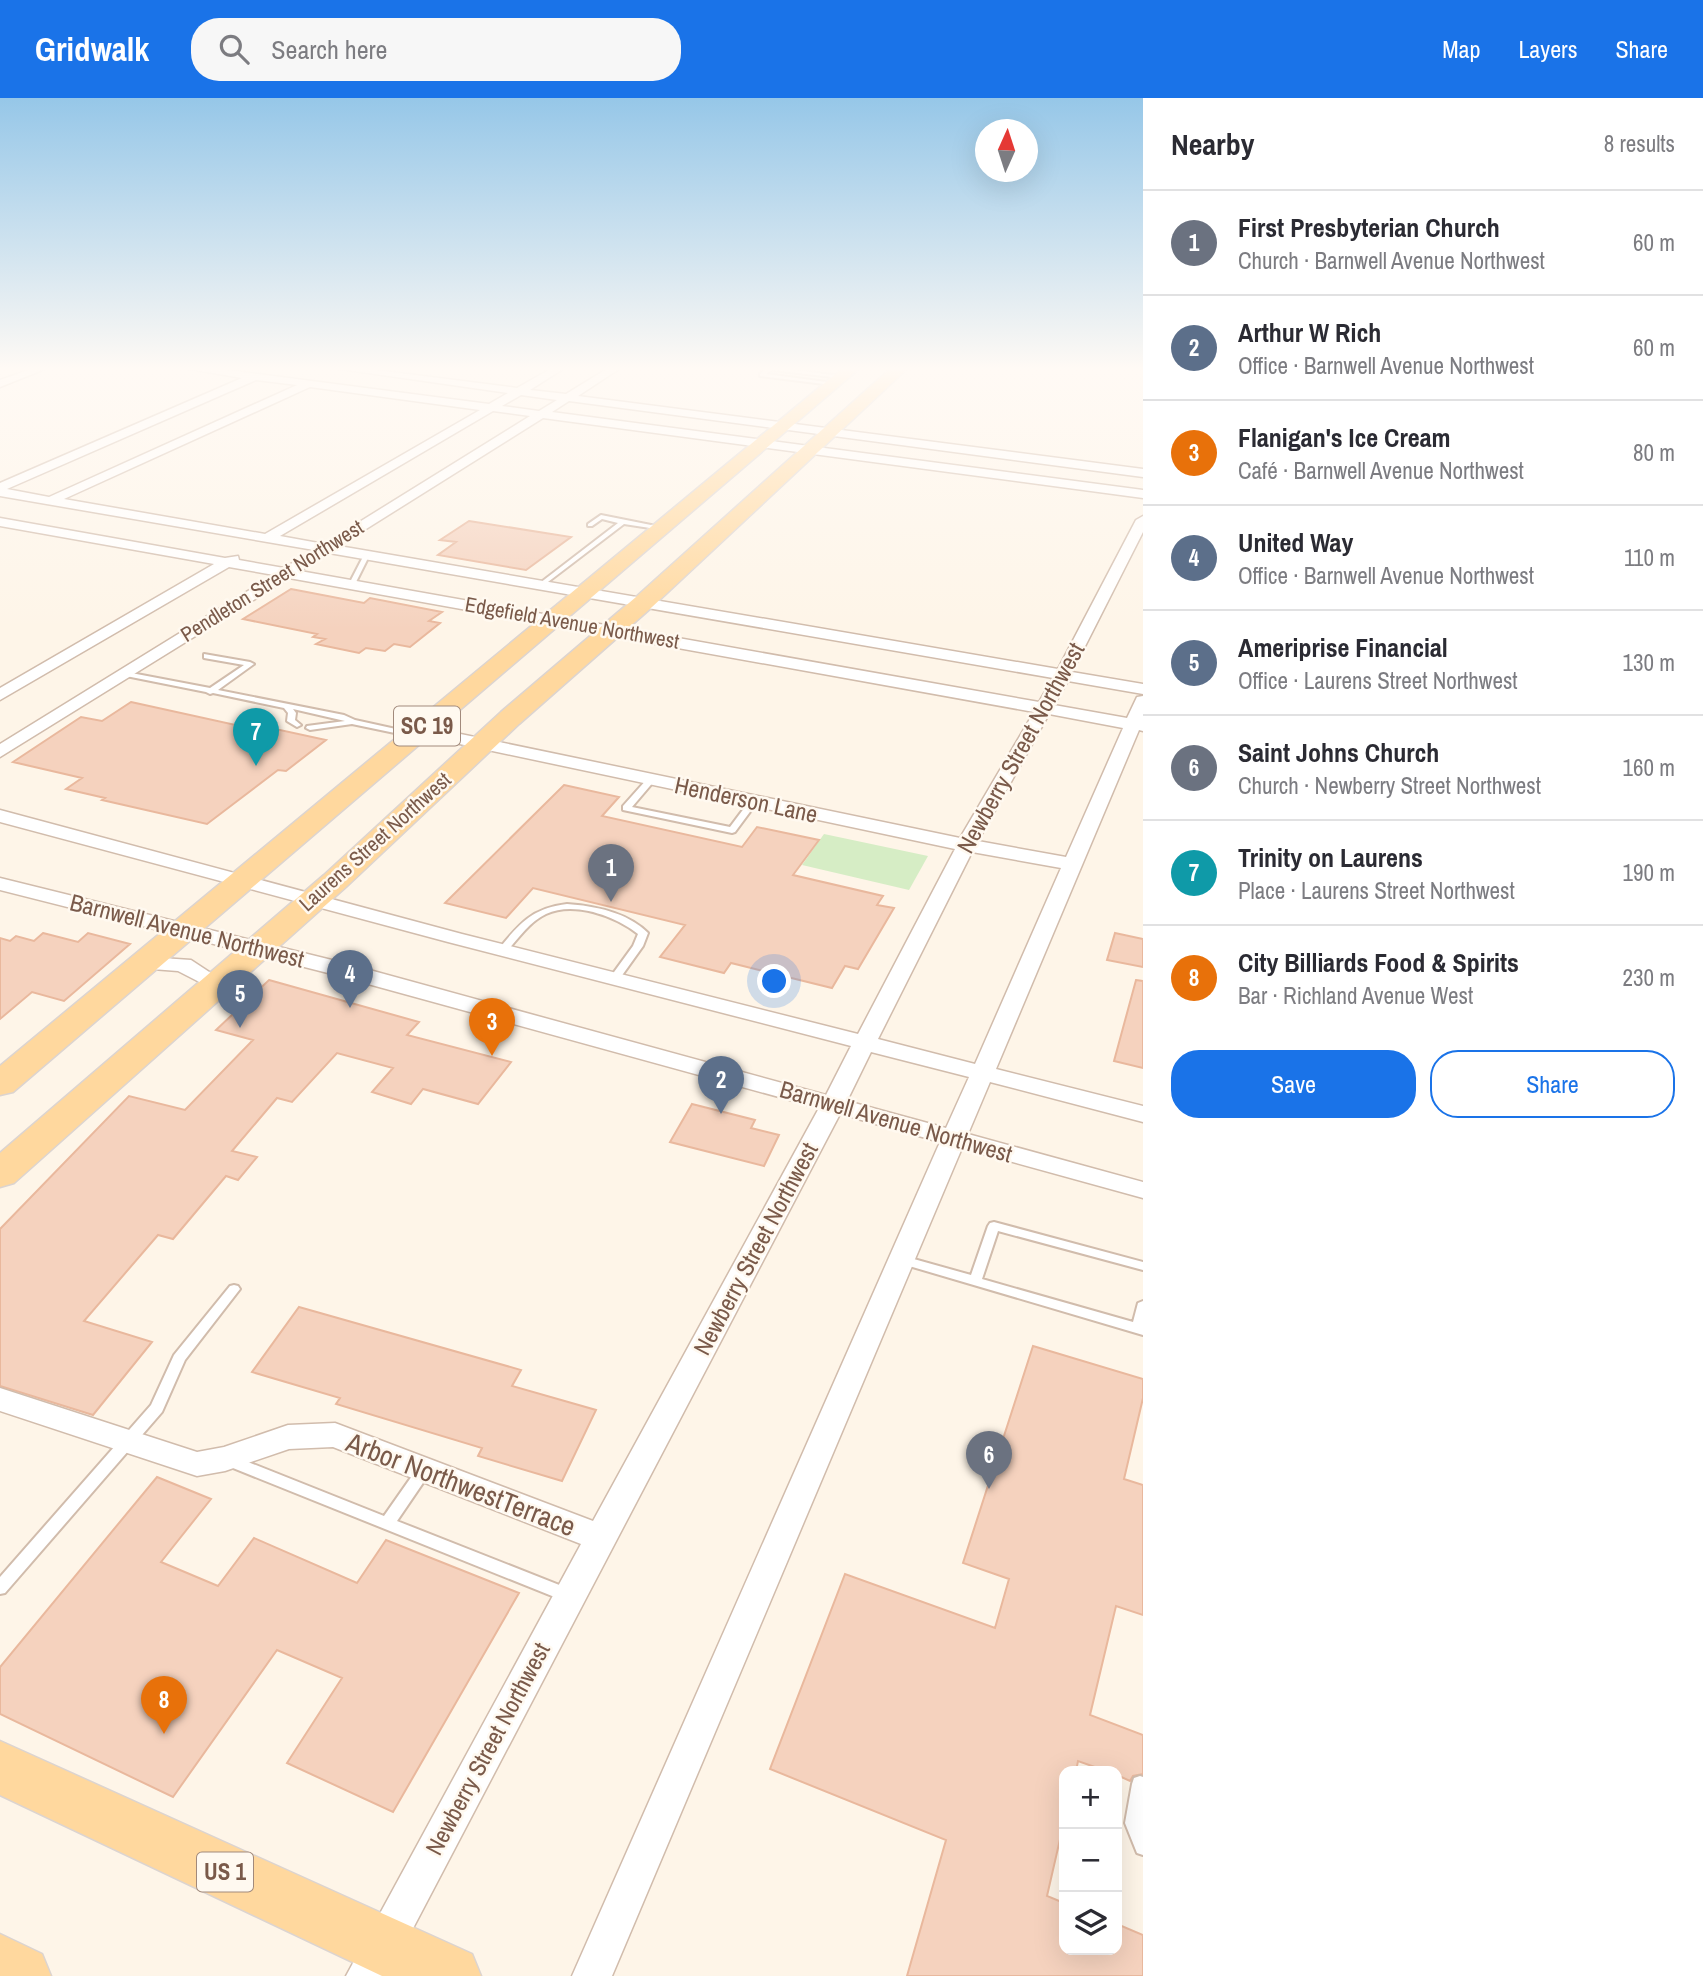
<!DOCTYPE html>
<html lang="en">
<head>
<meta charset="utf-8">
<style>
  body { margin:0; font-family:"Archivo Narrow",sans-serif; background:#f7f7f7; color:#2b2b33 }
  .controls { position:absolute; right:21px; bottom:21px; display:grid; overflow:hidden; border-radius:14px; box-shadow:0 7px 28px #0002 }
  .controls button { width:63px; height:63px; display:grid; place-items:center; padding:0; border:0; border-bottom:2px solid #e1e1e2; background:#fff; color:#2b2b33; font:35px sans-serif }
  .compass { position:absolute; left:975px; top:21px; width:63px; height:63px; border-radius:50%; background:#fff; box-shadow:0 7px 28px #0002; rotate:3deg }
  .you { position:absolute; left:775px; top:884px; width:24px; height:24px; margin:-18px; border:5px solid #fff; border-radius:50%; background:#1a73e8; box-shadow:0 0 0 10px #1a73e833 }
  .badge { display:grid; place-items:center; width:46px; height:46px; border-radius:50%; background:#1a73e8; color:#fff; font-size:23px; font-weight:700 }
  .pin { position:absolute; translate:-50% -58px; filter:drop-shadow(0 2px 4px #0008) }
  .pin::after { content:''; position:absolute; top:37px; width:24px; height:21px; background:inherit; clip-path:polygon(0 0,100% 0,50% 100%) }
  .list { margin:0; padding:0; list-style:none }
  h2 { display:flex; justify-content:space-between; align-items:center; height:91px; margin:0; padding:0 28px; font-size:30px }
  h2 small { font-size:23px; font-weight:400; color:#7c7c81 }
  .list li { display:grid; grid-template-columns:46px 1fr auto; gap:21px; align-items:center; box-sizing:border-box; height:105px; padding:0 28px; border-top:2px solid #e1e1e2 }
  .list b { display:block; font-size:26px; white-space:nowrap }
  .list p { margin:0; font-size:23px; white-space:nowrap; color:#7c7c81 }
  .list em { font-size:23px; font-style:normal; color:#7c7c81 }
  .actions { display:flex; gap:14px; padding:21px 28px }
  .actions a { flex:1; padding:16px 0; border:2px solid #1a73e8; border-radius:28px; text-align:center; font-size:24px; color:#1a73e8 }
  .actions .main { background:#1a73e8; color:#fff }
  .icon { flex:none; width:38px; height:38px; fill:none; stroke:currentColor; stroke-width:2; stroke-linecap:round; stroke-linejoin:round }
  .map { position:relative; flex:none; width:1143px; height:1878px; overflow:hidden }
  header { display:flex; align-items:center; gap:42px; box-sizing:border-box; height:98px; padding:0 35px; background:#1a73e8; color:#fff }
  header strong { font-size:33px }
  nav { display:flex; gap:38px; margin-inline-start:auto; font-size:24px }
  .search { width:490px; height:63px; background:#f7f7f7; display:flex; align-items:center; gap:18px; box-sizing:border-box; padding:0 24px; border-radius:28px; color:#7c7c81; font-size:26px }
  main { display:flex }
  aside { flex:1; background:#fff }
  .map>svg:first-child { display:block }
  .green { fill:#d6edc5 }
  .building { fill:#f5d2be; stroke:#e9b89d; stroke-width:2 }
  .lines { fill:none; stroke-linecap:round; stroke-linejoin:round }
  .lane-casing { stroke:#d1bcac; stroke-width:4 }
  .street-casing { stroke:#d1bcac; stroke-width:3 }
  .primary-casing { stroke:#dcd4d0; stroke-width:3 }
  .lane { fill:#fff; fill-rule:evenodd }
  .street { fill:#fff; fill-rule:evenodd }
  .primary { fill:#ffd89e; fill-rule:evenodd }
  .labels { text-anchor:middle; stroke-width:5; stroke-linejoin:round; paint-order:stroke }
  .far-street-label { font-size:21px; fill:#7a5a4a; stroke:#fff9f0 }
  .shield { fill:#fff9f0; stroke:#a28a7c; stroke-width:2 }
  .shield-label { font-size:23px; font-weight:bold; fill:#7a5a4a }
  .street-label { font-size:24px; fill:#7a5a4a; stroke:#fff9f0 }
  .near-street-label { font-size:28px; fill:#7a5a4a; stroke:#fff9f0 }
</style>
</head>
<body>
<header>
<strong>Gridwalk</strong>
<div class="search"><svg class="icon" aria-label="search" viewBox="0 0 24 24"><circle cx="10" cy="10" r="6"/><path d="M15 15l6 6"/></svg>Search here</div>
<nav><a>Map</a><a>Layers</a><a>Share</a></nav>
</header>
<main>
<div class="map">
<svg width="1143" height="1878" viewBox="0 0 1143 1878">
  <rect width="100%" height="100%" fill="#fef5e8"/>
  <path class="green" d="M824,736l104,22 -19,34 -107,-25z"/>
  <path class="building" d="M469,423l102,16 -45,33 -88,-15 18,-13 -16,-2z
    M291,491l73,14 6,-5 72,14 -13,9 11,2 -30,24 -16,-3 -9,7 -19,-3 -7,5 -43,-9 9,-5 -12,-2 4,-3 -74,-15z
    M131,604l136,30 4,-4 55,12 -40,31 -8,-1 -71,54 -105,-24 3,-2 -39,-9 16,-11 -69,-16 68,-45 21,4z
    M564,687l55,12 -17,19 140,31 15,-20 62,13 -26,35 90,21 -6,9 17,3 -36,61 -13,-3 -13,22 -101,-25 -7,10 -64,-16 25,-32 -152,-37 -27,30 -61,-15z
    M43,835l35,9 10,-9 42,11 -66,57 -32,-9 -32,27v-81l10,3 6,-5 18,5z
    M1115,835l28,6v28l-36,-7z
    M269,882l150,42 -12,13 104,27 -33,42 -55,-15 -12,15 -39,-12 21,-24 -56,-15 -45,49 -15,-4 -45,53 25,6 -19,23 -12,-4 -53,63 -15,-4 -74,86 68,21 -59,73 -93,-29v-157l129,-133 56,14 68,-70 -37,-10z
    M1136,882l7,1v87l-29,-7z
    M692,1006l63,16 -4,8 28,7 -15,31 -94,-24z
    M299,1209l222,63 -9,16 84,24 -34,71 -84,-25 4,-8 -146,-44 4,-6 -88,-26z
    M1033,1248l110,33v19l-19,81 19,6v130l-27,-9 -26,109 53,20v39l-10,2 -3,5 -13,-6v-4h-11l-28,-10 -2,10h-12v51l-17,74 17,7v47h53v-26l26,11v41h-236l39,-136 -176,-71 75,-195 150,54 14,-49 -46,-16z
    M157,1379l54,22 -50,63 57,24 36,-48 103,45 29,-43 133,53 -126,219 -106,-49 55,-85 -65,-28 -104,147 -173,-83v-47z"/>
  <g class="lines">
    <defs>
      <path id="lane" d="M769,269l72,9 2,1 -2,1 -69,-8 -6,4 68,9 -2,2 -72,-9v-2z
        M601,417l65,13 -3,2 -39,-6 -80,61h-4v-2l78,-60 -16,-4 -10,7h-4v-2z
        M365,455l5,1 -15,30 -5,1 -1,-1z
        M204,556l46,8 4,2 -36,26 126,25 11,5 59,13 4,2 -4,2 -62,-13 -42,6 -4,-2 1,-2 38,-5 -52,-12 3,4 -1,7 6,5 -4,2 -10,-6 1,-8 -4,-5 -71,-15 -3,1 -4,-2 -80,-16 -4,-2 4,-2 84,16 34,-23 -40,-7z
        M648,680h6l1,2 -23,27 98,20 21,-28h6l1,2 -23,31 -3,1 -109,-23v-4z
        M567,806c28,2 60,8 81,29l-5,13 -25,35 -4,1 -5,-3 24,-33 5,-12c-23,-18 -64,-33 -92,-20 -17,8 -28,25 -40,38l-3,1 -5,-3c21,-26 34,-42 69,-46z
        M994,1124l149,40v8l-145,-39 -16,48 151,43 5,-19 5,-2v34l-244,-72 -2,-3 2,-3 4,-1 68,19 17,-49 2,-3z
        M234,1187l4,1 2,3 -55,71 -23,52 -157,181 -5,1v-17l151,-172 23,-50 56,-69z
        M228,1356l156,62 35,-50 5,-2 5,2 2,4 -2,4 -32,47 175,69 3,5 -3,5 -5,2 -5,-2 -339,-136 -2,-4 2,-4z
        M1140,1678l3,1v78l-6,-2 -12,-30 7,-39 2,-6z"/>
      <path id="street" d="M37,269h13l-50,20v-7z
        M178,269h25l286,37 19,-11 -182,-26h26l165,21 37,-21h12l-36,23 36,4 44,-27h12l-44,29 565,73v8l-574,-76 -17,11 591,78v8l-600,-80 -204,128 719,123 78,-149 7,-4v16l-71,140 71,12v10l-75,-13 -14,24 73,13 10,-21 6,-1v35l-4,-1 -143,339 147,37v16l-153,-40 -22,52 175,48v16l-181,-50 -350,828h-40l368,-834 -100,-28 -452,862h-42l235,-432 -248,-97 -44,2 -64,22 -28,5 -197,-65v-23l197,64 27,-5 64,-22 47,-2 258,98 226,-413 -491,-135 -328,-83v-12l344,85 482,132 25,-49 -403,-104 -448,-120v-12l462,124 396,100 97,-185 -533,-113 -9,-5 9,-5 538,112 74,-126 -745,-134 -289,179v-13l274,-169 -45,-8 -229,133v-12l214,-124 -214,-38v-8l225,40 13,-2 1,4 45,8 30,-18 -314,-54v-13l242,-105zM256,282l41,5 -248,112 -42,-8zM310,289l170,23 -215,124 -201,-35zM521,297l36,5 -18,11 -37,-5zM493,313l37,5 -206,128 -44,-8zM329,455l724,125 -14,24 -739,-131zM1049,616l74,14 -57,129 -88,-16zM972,754l89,16 -86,196 -97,-25zM871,954l98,25 -23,51 -99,-27z
        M147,859l44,3 35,23 -11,7 -37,-19 -39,-3 -3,-5z"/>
      <path id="primary" d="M844,269h17l-848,725 -13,3v-29z
        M892,269h17l-257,240 -133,117 -173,163 -332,296 -14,4v-34l324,-278 177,-163 135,-115z
        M0,1643l472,213 9,22h-99l-382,-181z
        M0,1836l42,20 9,22h-51z"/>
    </defs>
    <use href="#lane" class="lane-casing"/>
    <use href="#street" class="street-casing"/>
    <use href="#primary" class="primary-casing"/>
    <use href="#lane" class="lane"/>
    <use href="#street" class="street"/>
    <use href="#primary" class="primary"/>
  </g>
  <linearGradient id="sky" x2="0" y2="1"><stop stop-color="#96c7e8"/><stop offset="0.51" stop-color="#fffaf5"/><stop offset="1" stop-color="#fffaf5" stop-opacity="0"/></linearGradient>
  <rect width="1143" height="531" fill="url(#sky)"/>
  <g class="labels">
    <g class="far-street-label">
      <text transform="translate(272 483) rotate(-32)" y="7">Pendleton Street Northwest</text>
      <text transform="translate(572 525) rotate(10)" y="7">Edgefield Avenue Northwest</text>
      <text transform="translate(375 744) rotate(-42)" y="7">Laurens Street Northwest</text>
    </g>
    <g class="shield">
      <rect x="394" y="608.5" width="66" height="39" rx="5"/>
      <rect x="197" y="1754.5" width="56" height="39" rx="5"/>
    </g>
    <g class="shield-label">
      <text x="427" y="636">SC 19</text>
      <text x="225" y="1782">US 1</text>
    </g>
    <g class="street-label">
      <text transform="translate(1021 650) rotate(-61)" y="8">Newberry Street Northwest</text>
      <text transform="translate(746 702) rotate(12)" y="8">Henderson Lane</text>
      <text transform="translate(187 833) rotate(14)" y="8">Barnwell Avenue Northwest</text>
      <text transform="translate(896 1024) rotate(16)" y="8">Barnwell Avenue Northwest</text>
      <text transform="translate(756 1151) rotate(-62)" y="8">Newberry Street Northwest</text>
      <text transform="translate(488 1651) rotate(-62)" y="8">Newberry Street Northwest</text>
    </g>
    <g class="near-street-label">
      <text transform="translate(461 1386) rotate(21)" y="10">Arbor NorthwestTerrace</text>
    </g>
  </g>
</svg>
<div class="controls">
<button>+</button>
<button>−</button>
<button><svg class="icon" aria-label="layers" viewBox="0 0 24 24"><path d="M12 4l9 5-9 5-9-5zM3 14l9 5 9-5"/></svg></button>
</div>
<svg class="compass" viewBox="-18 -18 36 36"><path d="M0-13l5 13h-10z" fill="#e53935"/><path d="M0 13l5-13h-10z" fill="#7c7c81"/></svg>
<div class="you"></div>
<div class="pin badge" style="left:611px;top:804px;background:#6b7280">1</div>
<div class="pin badge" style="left:721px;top:1016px;background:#5c6f8a">2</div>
<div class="pin badge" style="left:492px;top:958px;background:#e8710a">3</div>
<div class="pin badge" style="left:350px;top:910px;background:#5c6f8a">4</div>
<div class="pin badge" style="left:240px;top:930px;background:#5c6f8a">5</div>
<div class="pin badge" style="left:989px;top:1391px;background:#6b7280">6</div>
<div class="pin badge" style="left:256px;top:668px;background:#0f9aa8">7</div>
<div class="pin badge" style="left:164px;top:1636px;background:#e8710a">8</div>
</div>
<aside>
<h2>Nearby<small>8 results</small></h2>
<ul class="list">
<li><span class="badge" style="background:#6b7280">1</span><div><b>First Presbyterian Church</b><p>Church · Barnwell Avenue Northwest</p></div><em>60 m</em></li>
<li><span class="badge" style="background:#5c6f8a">2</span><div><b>Arthur W Rich</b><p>Office · Barnwell Avenue Northwest</p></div><em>60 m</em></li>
<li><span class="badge" style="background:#e8710a">3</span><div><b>Flanigan's Ice Cream</b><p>Café · Barnwell Avenue Northwest</p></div><em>80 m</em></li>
<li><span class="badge" style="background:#5c6f8a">4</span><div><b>United Way</b><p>Office · Barnwell Avenue Northwest</p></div><em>110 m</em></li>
<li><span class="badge" style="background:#5c6f8a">5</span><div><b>Ameriprise Financial</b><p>Office · Laurens Street Northwest</p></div><em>130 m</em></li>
<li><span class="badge" style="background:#6b7280">6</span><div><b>Saint Johns Church</b><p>Church · Newberry Street Northwest</p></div><em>160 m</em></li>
<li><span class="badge" style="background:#0f9aa8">7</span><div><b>Trinity on Laurens</b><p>Place · Laurens Street Northwest</p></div><em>190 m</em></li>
<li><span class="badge" style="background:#e8710a">8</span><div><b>City Billiards Food &amp; Spirits</b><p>Bar · Richland Avenue West</p></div><em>230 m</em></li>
</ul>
<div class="actions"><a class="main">Save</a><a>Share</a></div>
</aside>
</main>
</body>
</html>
